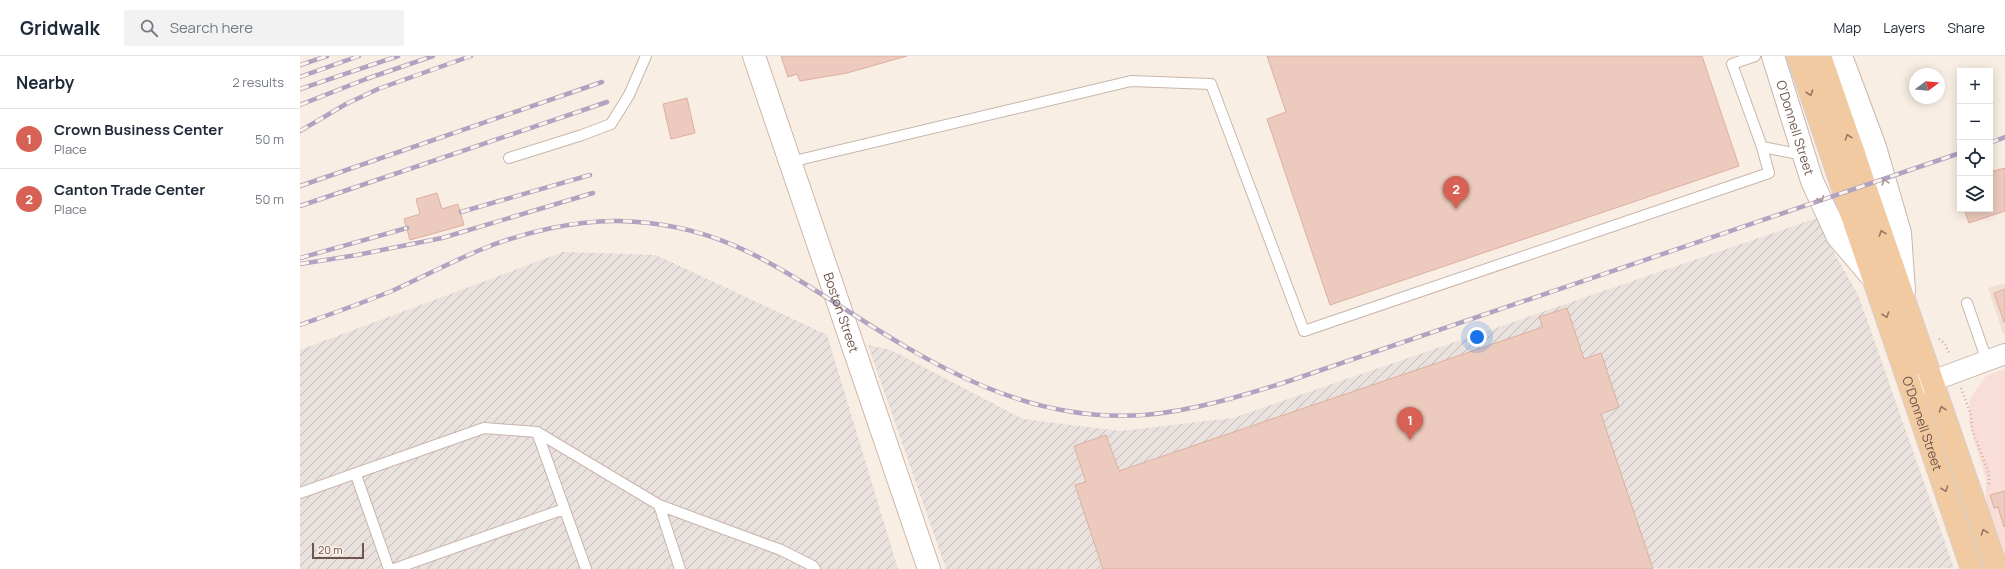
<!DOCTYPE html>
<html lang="en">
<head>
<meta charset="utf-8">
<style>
  body { margin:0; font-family:Manrope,sans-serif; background:#f2f2f3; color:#1f2937 }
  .controls { position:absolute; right:12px; top:12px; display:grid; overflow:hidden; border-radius:0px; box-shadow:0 2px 10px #0003 }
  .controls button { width:36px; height:36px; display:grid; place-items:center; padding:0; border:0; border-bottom:1px solid #e0e1e3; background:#fff; color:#1f2937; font:20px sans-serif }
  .compass { position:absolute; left:1609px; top:12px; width:36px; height:36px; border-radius:50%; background:#fff; box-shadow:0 2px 10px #0003; rotate:74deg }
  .scale { position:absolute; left:12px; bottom:10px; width:52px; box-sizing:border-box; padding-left:4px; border:2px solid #6e544c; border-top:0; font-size:11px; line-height:14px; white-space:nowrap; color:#6e544c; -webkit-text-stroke:3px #fdf2e8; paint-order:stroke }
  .you { position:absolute; left:1177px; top:281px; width:14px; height:14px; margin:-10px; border:3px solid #fff; border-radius:50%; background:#1a73e8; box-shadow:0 0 0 6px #1a73e833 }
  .badge { display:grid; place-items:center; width:26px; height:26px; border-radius:50%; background:#d76154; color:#fff; font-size:13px; font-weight:700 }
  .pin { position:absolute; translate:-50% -33px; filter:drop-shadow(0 1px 2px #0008) }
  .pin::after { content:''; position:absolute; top:21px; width:14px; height:12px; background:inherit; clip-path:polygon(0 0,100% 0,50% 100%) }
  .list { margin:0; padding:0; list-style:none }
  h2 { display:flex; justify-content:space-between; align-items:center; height:52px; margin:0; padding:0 16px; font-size:17px }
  h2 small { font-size:13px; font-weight:400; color:#747a83 }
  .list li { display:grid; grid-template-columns:26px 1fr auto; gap:12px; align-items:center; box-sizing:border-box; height:60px; padding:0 16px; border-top:1px solid #e0e1e3 }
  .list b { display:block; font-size:15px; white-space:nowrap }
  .list p { margin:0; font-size:13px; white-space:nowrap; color:#747a83 }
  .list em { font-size:13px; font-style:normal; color:#747a83 }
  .icon { flex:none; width:22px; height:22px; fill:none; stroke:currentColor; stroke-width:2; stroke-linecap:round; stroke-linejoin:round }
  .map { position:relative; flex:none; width:1705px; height:513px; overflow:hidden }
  header { display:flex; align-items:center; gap:24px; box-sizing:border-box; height:56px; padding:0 20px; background:#fff; border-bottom:1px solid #e0e1e3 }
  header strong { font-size:19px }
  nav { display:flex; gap:22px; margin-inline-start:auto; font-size:14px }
  .search { width:280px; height:36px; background:#f2f2f3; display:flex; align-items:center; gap:10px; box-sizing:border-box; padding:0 14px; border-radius:0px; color:#747a83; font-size:15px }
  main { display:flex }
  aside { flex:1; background:#fff }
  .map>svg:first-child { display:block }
  .residential { fill:#f0dfd2 }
  .commercial { fill:#f9ddd7 }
  .industrial { fill:url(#industrial-furrows) }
  .building { fill:#eccabd; stroke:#ddaf9f }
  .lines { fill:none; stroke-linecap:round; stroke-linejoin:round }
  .service-casing { stroke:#c8b5ab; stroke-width:12 }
  .minor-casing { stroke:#c8b5ab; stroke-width:22 }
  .tertiary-casing { stroke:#c8b5ab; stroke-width:24 }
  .secondary-casing { stroke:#ceb6ab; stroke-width:24 }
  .primary-casing { stroke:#d6cfcd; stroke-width:24 }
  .path { stroke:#d0ada1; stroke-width:2.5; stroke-dasharray:1 3; stroke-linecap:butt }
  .service { stroke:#fff; stroke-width:10 }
  .minor { stroke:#fff; stroke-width:20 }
  .tertiary { stroke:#fff; stroke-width:22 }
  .secondary { stroke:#fff; stroke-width:22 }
  .primary { stroke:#f2caa1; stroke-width:22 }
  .rail-casing { stroke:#afa3c1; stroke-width:4.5 }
  .rail { stroke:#fdf2e8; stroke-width:3; stroke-dasharray:9; stroke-linecap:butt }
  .oneway { stroke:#967766 }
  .oneway2 { stroke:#a89894 }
  .labels { text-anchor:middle; stroke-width:3; stroke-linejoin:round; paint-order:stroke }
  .street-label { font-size:13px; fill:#6e544c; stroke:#fdf2e8 }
</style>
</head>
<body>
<header>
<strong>Gridwalk</strong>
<div class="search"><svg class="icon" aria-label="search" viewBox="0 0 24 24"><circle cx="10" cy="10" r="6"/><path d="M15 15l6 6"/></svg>Search here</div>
<nav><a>Map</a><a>Layers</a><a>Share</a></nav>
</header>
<main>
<aside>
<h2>Nearby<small>2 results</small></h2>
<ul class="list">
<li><span class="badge">1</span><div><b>Crown Business Center</b><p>Place</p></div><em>50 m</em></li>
<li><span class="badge">2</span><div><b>Canton Trade Center</b><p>Place</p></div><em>50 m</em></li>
</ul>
</aside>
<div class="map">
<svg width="1705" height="513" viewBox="0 0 1705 513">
  <defs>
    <pattern id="industrial-furrows" width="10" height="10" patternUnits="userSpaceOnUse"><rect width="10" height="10" fill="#e9e1dd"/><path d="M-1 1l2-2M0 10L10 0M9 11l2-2" fill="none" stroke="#c1b9b5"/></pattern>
  </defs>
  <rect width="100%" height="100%" fill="#f9eee3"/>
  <path class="residential" d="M1705,227v51l-2,-1 -15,-45z"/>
  <path class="commercial" d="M1705,313v186l-19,-53v-23l-17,-56 1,-24 16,-23z"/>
  <path class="industrial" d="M1520,161l11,30 28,50 95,271 -1008,1 -78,-224 23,5 132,69 97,12 113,-13z
    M263,196l93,3 171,80 71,234h-598v-219z"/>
  <path class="building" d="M481,0h126l-60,17 -47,8 -3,-7 -9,3z
    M967,0h435l37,110 -409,139 -63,-186 19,-7z
    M387,42l8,35 -24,6 -8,-35z
    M1705,112v43l-36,12 -5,-14h26v-37z
    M137,137l5,16 16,-5 6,21 -54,15 -6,-21 16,-5 -4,-15z
    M1705,233v33h-1l-10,-29z
    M1267,252l17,51 17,-6 18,54 -18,7 52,155h-550l-28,-84 11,-3 -12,-36 32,-11 13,36 424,-144 -4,-10z
    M1705,435v35l-1,1 -6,-20 -4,1 -4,-13z"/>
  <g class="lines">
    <defs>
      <path id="service" d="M1455,0l-23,8 30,83 42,8
        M209,102l73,-23 29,-11 18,-29 17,-39
        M490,106l341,-81 80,3 93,247 465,-158 -7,-26
        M1667,247l20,58
        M237,376l49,137
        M56,419l33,94
        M0,437l184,-65 53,4 122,73
        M94,513l170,-60
        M380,513l-21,-64 122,45 32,16 2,3"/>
      <path id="minor" d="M1616,329l16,-4 73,-27"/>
      <g id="tertiary">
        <path id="s1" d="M1473,0l39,125 26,56 35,41"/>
        <path d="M1541,0l34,91 25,86 4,58"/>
      </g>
      <g id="secondary">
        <path id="s2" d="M454,0l175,513"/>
      </g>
      <g id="primary">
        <path id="s3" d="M1498,0l174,513"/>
        <path d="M1520,0l177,513"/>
      </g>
    </defs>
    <use href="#service" class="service-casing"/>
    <use href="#minor" class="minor-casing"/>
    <use href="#tertiary" class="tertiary-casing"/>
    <use href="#secondary" class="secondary-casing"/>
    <use href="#primary" class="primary-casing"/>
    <path class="path" d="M1639,283l6,5 5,11
      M1661,332l10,27 1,14 17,45v11"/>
    <use href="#service" class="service"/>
    <use href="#minor" class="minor"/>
    <use href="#tertiary" class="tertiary"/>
    <use href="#secondary" class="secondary"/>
    <use href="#primary" class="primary"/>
    <defs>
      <path id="rail" d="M0,9l27,-9
        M0,21l59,-21
        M0,33l98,-33
        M0,49l66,-26 67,-23
        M0,75l46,-27 32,-15 93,-33
        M1690,87l15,-6
        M0,130l302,-104
        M0,150l307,-104
        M161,156l129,-37
        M0,202l107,-30
        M0,208l57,-9 85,-17 151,-45
        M0,269c31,-11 63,-22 94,-35 29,-13 57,-28 86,-40 40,-17 96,-30 139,-29 91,2 144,36 218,83 96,62 189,119 307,111 48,-4 94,-18 139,-32l677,-230"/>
    </defs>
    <use href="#rail" class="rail-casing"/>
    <use href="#rail" class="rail"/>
  </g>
  <defs><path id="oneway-chevron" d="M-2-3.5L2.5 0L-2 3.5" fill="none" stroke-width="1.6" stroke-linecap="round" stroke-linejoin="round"/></defs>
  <g class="oneway">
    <use href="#oneway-chevron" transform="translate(1510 37) rotate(71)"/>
    <use href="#oneway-chevron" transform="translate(1548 81) rotate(-109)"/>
    <use href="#oneway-chevron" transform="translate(1582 177) rotate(-109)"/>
    <use href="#oneway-chevron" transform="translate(1586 259) rotate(71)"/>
    <use href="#oneway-chevron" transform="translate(1642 353) rotate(-109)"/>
    <use href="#oneway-chevron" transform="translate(1645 433) rotate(71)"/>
    <use href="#oneway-chevron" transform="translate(1684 476) rotate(-109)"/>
  </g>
  <g class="oneway2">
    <use href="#oneway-chevron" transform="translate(1585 126) rotate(-106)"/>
    <use href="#oneway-chevron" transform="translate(1521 143) rotate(65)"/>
  </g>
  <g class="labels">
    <g class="street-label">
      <text dy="5" stroke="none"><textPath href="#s1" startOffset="75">O'Donnell Street</textPath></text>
      <text dy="5" stroke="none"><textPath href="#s2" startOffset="271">Boston Street</textPath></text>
      <text dy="5" stroke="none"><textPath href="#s3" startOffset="388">O'Donnell Street</textPath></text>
    </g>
  </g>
</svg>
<div class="controls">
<button>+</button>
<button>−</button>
<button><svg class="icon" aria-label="locate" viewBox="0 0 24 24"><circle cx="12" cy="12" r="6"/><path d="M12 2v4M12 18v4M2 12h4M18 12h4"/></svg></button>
<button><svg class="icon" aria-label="layers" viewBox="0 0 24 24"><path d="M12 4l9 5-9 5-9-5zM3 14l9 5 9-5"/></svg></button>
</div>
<svg class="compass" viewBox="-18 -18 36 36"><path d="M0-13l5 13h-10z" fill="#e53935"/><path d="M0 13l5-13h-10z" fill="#747a83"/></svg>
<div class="scale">20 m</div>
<div class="you"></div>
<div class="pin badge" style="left:1110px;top:384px">1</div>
<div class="pin badge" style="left:1156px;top:153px">2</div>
</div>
</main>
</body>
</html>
